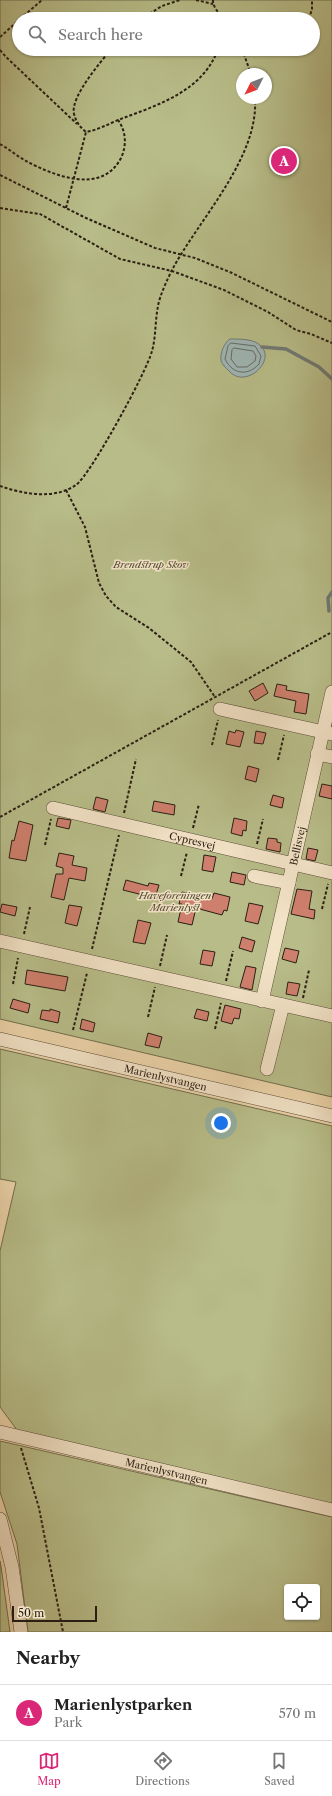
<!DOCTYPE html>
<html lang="en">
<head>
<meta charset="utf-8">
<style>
  body { margin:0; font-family:"Libre Caslon Text",serif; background:#f6f6f6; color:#222 }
  .controls { position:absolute; right:12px; bottom:12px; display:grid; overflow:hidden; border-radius:4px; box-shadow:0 1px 3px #0004 }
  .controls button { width:36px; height:36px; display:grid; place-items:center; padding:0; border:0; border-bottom:1px solid #e0e0e0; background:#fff; color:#222; font:20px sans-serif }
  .compass { position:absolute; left:236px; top:68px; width:36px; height:36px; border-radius:50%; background:#fff; box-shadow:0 1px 3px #0004; rotate:228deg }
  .scale { position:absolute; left:12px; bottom:10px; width:85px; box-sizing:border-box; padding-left:4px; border:2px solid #2b1f13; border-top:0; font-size:11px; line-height:14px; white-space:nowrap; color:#2b1f13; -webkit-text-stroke:3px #f2e2c6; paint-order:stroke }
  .you { position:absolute; left:221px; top:1123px; width:14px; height:14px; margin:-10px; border:3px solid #fff; border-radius:50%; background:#1a73e8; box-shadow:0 0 0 6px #1a73e833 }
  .badge { display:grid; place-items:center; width:26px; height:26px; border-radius:50%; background:#db2777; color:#fff; font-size:13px; font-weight:700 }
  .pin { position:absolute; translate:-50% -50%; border:2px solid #fff; box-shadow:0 1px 4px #0006 }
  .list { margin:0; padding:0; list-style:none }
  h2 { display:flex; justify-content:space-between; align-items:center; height:52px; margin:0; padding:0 16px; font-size:17px }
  h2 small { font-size:13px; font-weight:400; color:#767676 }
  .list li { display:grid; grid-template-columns:26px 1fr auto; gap:12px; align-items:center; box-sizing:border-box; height:56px; padding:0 16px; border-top:1px solid #e0e0e0 }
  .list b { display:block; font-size:15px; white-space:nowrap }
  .list p { margin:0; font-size:13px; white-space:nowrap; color:#767676 }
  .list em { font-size:13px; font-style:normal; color:#767676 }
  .icon { flex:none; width:22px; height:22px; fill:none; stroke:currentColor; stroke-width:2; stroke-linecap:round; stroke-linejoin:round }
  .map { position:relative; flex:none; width:332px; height:1632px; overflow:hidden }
  .search { position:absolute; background:#fff; box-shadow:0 1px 3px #0004; left:12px; right:12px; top:12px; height:44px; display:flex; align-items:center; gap:10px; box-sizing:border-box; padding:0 14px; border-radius:22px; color:#767676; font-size:15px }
  .sheet { height:108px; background:#fff }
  nav { display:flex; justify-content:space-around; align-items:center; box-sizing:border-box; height:56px; border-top:1px solid #e0e0e0; background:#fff; font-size:11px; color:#767676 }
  nav a { display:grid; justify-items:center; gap:2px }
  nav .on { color:#db2777 }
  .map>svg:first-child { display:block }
  .green { fill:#b7bc88; stroke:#716e4e; fill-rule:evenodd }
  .water { fill:#9eb5b4; stroke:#707974 }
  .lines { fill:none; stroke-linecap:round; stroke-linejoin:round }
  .shore { stroke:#646a64; stroke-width:1 }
  .stream { stroke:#707974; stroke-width:3.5 }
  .building { fill:#ce7f6d; stroke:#2b1f13 }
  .minor-casing { stroke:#5b4c38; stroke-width:14 }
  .path { stroke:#2b1f13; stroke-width:2; stroke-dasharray:3 2; stroke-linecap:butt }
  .minor { stroke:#f2e2c6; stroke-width:13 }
  .labels { text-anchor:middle; stroke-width:3; stroke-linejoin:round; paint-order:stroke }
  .park-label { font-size:10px; font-style:italic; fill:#554e36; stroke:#f2e2c6 }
  .street-label { font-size:10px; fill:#2b1f13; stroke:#f2e2c6 }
</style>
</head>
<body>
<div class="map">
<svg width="332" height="1632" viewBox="0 0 332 1632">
  <rect width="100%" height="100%" fill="#ebd2a8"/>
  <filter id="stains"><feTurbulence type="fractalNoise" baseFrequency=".005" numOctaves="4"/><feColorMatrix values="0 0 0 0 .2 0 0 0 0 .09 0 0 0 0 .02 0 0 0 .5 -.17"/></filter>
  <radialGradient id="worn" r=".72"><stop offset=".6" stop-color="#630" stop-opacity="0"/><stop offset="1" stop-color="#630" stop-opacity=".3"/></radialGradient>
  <path class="green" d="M0,0h332v1097l-332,-78zM19,19h294v30h-294zM242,74h24v24h-24z
    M0,1049l332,77v378l-315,-74 -17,-23v-156l16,-69 -16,-3z
    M0,1441l332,76v115h-304l-11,-88 -17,-52zM287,1587h30v30h-30z
    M0,1561l1,5 9,66h-10z"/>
  <path class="water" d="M230,339c8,0 21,0 27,4 24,14 -11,48 -28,28 -3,-3 -7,-7 -8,-10 -1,-8 3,-18 9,-22z"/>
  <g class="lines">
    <path class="shore" d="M231,343l24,3 6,10 -2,8c-11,12 -26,11 -34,-5l3,-13z
      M234,348l19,3 3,5 -1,5 -8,6h-10l-6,-8 1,-9z"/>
    <path class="stream" d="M262,347l24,2 33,18 13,12
      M329,611l-1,-13 4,-6"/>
  </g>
  <path class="building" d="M263,683l5,10 -13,8 -6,-10z
    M277,684l10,2 -1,4 23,4 -3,20 -12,-2 2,-11 -22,-5z
    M236,730l8,2 -4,15 -14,-3 3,-13 6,2z
    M256,731l10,2 -3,11 -9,-1z
    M248,766l11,3 -3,13 -11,-3z
    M322,784l10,2v13l-13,-3z
    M273,795l11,3 -2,10 -12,-3z
    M96,797l12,3 -3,12 -12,-3z
    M154,801l21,4 -1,10 -22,-4z
    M58,818l13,2 -2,9 -13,-3z
    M234,818l13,3 -1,10 -3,-1 -1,6 -11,-3z
    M19,821l14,4 -7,36 -17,-3 3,-18 2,1z
    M268,838l9,1v3l4,1 -1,9 -14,-3z
    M308,848l10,2 -3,11 -9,-2z
    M59,853l15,3 -2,9 15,3 -2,13 -16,-3 -5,22 -13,-3 5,-23h7v-6l-7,-2z
    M204,855l12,2 -3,15 -11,-2z
    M232,872l14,3 -2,10 -14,-3z
    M126,880l22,6 1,-3 10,2 -4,13 -32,-8z
    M297,889l15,2 -3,18 6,1 -1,9 -23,-5z
    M182,892l30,7 2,-6 16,4 -3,14 -3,-1 -2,5 -26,-7 -4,17 -14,-3 4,-18h-3z
    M249,903l14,3 -5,18 -13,-3z
    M2,904l15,3 -2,9 -15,-4z
    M69,905l13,2 -5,19 -12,-3z
    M138,920l13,3 -6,21 -12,-2z
    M242,937l13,4 -3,11 -13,-4z
    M285,948l14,3 -3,12 -14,-4z
    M203,950l12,2 -3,14 -12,-2z
    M246,966l10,2 -4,22 -12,-3z
    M27,970l41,7 -3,14 -40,-7z
    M288,982l12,2 -3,12 -11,-2z
    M13,999l17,5 -2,9 -18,-5z
    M225,1005l16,4 -2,10 -5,-1 -2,6 -11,-3z
    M50,1009l10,3 -2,11 -18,-4 2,-9 8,1z
    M197,1009l12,3 -2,9 -13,-3z
    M82,1019l13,4 -2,9 -13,-3z
    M148,1033l14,4 -3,11 -14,-3z"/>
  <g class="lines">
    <defs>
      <g id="minor">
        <path d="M220,709l112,25"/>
        <path d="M317,754l15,3"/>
        <path id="s1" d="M53,808l279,65"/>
        <path d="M254,876l35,7"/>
        <path d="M0,941l332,75"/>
        <path id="s2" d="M262,1001l70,-309"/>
        <path id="s3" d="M0,1039l332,77"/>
        <path d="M267,1069l16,-64"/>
        <path id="s4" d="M0,1432l332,78"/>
        <path d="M0,1519l12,48 9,65"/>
      </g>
    </defs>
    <use href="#minor" class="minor-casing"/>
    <path class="path" d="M196,0l17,4
      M213,0v4l9,15
      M20,19l22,-19
      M141,19l21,-13 18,-6
      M309,19l3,-10v-9
      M0,37l19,-17
      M111,49c-10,13 -41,48 -37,65 2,8 6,13 12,18 11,-2 21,-7 32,-12 37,-14 85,-28 100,-71
      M242,49l9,25
      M0,50l6,7 71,67
      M0,144c9,5 17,12 26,17 28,15 76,34 95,-3 6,-13 5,-27 -3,-38
      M0,175l86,43 69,30 40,10 37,15 100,49
      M0,208l40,6 80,45 52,12 52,19 44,22 28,18 15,4 21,9
      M66,208l20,-76
      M0,486c23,8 54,14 76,-1 15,-11 71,-114 76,-134 4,-14 3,-30 6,-45 2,-11 9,-26 14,-36 27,-51 87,-112 83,-172
      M66,490l19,37 14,56 7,13 10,11 33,21 42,34 24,35
      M212,745l6,-25
      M278,760l6,-25
      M124,813l12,-54
      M0,817l332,-185
      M193,828l6,-24
      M257,844l6,-25
      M45,845l6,-26
      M181,876l6,-24
      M322,909l6,-25
      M24,934l6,-27
      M92,949l27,-114
      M160,966l7,-31
      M226,981l7,-30
      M13,984l5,-26
      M303,998l6,-28
      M148,1017l7,-30
      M215,1029l6,-26
      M73,1030l14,-57
      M21,1448l18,60 24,124"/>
    <use href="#minor" class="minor"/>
  </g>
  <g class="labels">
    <g class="park-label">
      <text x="151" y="568">Brendstrup Skov</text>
      <text x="175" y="899">Haveforeningen<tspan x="175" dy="12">Marienlyst</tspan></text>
    </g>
    <g class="street-label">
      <text dy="4" stroke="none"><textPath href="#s1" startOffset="143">Cypresvej</textPath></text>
      <text dy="4" stroke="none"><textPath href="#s2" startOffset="159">Bellisvej</textPath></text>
      <text dy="4" stroke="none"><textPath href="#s3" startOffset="170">Marienlystvangen</textPath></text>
      <text dy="4" stroke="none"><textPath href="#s4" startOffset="171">Marienlystvangen</textPath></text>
    </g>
  </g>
  <rect width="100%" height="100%" filter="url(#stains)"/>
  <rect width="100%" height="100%" fill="url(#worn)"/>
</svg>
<div class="controls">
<button><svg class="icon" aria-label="locate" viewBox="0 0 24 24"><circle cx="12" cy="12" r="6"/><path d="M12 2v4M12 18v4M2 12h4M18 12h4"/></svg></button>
</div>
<svg class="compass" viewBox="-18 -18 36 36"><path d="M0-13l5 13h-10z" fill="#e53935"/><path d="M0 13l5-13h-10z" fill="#767676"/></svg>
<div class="scale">50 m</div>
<div class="you"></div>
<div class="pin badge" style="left:284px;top:161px">A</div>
<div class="search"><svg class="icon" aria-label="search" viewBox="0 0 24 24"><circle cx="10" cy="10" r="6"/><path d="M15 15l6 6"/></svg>Search here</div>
</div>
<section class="sheet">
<h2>Nearby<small></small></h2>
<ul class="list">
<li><span class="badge">A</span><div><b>Marienlystparken</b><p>Park</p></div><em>570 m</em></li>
</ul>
</section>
<nav>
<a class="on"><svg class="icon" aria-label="map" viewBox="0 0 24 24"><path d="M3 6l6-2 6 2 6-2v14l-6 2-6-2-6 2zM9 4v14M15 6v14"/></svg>Map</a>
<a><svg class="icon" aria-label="directions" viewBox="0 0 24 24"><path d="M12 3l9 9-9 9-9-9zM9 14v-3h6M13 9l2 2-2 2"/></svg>Directions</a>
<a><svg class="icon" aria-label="saved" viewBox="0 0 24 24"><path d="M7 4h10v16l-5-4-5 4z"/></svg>Saved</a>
</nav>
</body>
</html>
